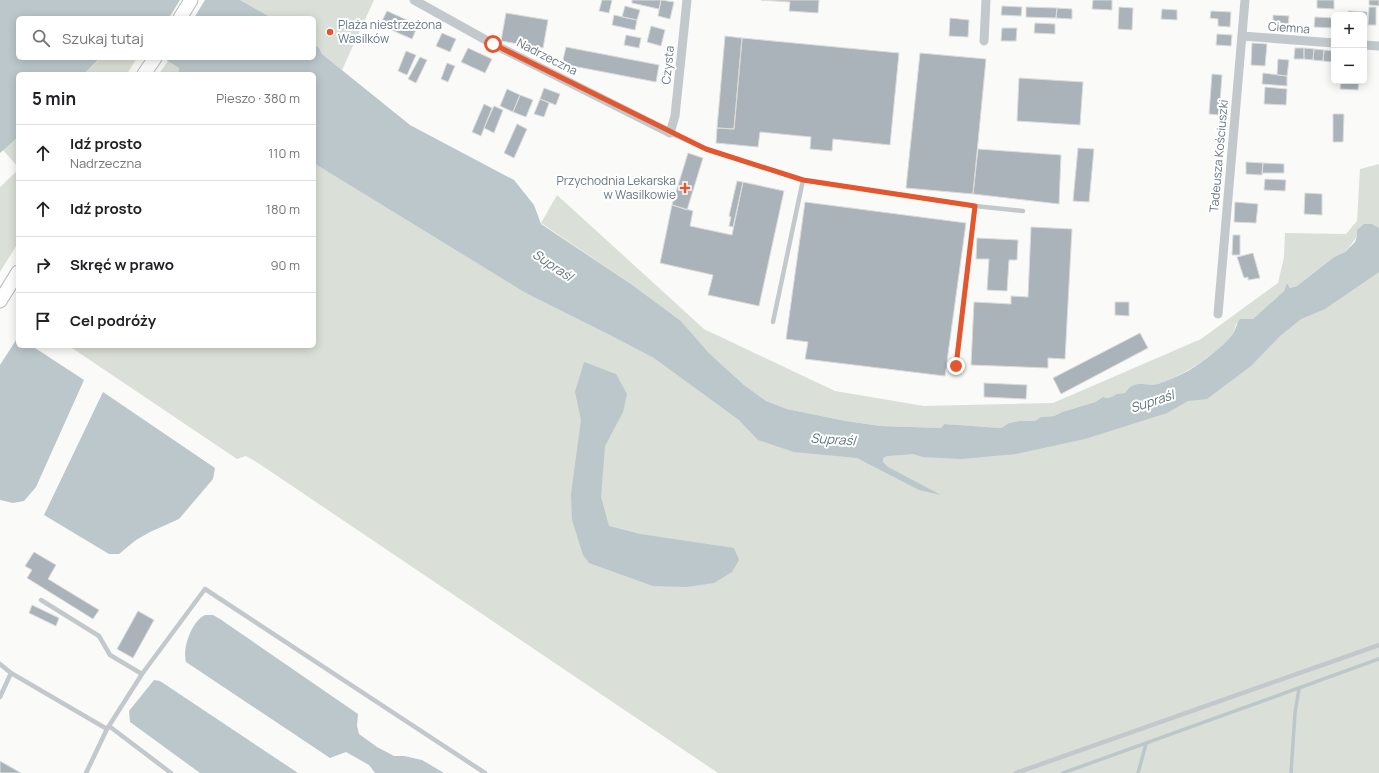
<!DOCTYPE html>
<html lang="pl">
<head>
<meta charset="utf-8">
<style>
  body { margin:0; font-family:Manrope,sans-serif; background:#f6f6f6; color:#202124 }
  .controls { position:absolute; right:12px; top:12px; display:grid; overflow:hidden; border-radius:6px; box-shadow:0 2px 10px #0003 }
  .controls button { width:36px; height:36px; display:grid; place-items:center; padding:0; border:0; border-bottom:1px solid #e0e0e0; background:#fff; color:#202124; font:20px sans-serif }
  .stop { position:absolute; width:12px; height:12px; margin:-9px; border:3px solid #e4572e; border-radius:50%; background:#fff }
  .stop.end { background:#e4572e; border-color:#fff; box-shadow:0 1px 4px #0008 }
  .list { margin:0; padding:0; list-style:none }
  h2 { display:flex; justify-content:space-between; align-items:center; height:52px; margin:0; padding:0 16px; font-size:17px }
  h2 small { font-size:13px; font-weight:400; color:#757577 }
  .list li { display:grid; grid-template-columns:26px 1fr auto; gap:12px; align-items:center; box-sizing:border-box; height:56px; padding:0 16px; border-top:1px solid #e0e0e0 }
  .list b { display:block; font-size:15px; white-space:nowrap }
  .list p { margin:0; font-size:13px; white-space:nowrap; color:#757577 }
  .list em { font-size:13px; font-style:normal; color:#757577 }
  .icon { flex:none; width:22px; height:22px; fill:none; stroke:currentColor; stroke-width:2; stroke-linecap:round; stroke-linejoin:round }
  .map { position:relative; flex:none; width:1379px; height:773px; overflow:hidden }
  .search { position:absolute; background:#fff; box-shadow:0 2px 10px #0003; left:16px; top:16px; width:300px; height:44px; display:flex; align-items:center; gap:10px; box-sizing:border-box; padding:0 14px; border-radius:6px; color:#757577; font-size:15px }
  .panel { position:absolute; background:#fff; box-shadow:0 2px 10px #0003; left:16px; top:72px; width:300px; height:276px; border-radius:6px }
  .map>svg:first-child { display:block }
  .green { fill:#dadfd7 }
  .water { fill:#bbc7cb }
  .pier { fill:#fafaf8 }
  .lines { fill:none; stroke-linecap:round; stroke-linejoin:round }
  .stream { stroke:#bbc7cb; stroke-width:3.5 }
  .building { fill:#aab3b9; stroke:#dcdcda }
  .secondary-casing { stroke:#b3babf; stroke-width:15 }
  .service { stroke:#c3c8cc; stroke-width:4.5 }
  .minor { stroke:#c3c8cc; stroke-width:9 }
  .secondary { stroke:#fff; stroke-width:13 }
  .route { stroke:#e4572e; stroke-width:5 }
  .poi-dot { fill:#e4572e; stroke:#fff; stroke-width:1.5 }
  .labels { text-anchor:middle; stroke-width:4; stroke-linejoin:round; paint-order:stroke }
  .poi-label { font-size:12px; fill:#657683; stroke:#fff; text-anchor:start }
  .street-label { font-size:12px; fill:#657683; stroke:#fff }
  .water-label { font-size:13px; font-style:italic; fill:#60757c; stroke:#fff }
</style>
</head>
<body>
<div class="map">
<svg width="1379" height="773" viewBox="0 0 1379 773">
  <rect width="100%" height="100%" fill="#fafaf8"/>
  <path class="green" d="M240,0h134l-32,70 -20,-16 -3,-6 -5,-4v-26h-42z
    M101,58h36l-10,16h-43z
    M168,61l11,7v6h-20z
    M18,137v30l-15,-17z
    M314,163l348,193 107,79 212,8 179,-44 219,-170v544h-661l-460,-310 -12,-7 -9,3 -168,-113h245z
    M1379,164v64l-7,-4 -15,13 -12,15 -11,5 -37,29 -7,2 -3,-5 -3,8 -32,29 -6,-1 -10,5c-1,3 -2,8 -4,11 -14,18 -52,43 -74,49 -12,3 -24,-6 -33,9l-9,1c-3,3 -8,5 -13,3l-8,5 -33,10 -8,4 -13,1 -6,4h-15l-11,2 -8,5 -57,-4 -3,4 -60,-2 -35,-5 -59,-12 -21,-8 -22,-16 -35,-32 -28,-32 -50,-37 -90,-61 16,-28 147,134 131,62 89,15 129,-3 148,-64 77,-56 6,-26 1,-24 61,1 11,-13 3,-52z
    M18,170v73l-18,29v-85z"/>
  <path class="water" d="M0,0h240l32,18h-254v40h82l-16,16h-66v63l-18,16z
    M314,44l5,4 3,6 88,71 104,55 20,25 7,19 90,60 50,37 28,32 35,32 22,16 21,8 59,12 35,5 60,2 3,-4 57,4 8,-5 10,-2h16l6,-4 13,-1 8,-4 33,-10 8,-5c5,2 10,0 13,-3l9,-1c9,-15 21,-6 33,-9 9,-3 20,-8 28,-12 12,-6 39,-27 46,-37 4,-5 4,-11 8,-16h13l31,-28 3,-8 3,5 7,-2 37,-29 11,-5 10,-10 2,-5v-7l7,-6h8l7,4v44l-54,37 -24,10 -21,17 -29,30 -44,33 -19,2 -21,12 -82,26 -69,15 -55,5 -38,-2 -10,-3 -26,2 -4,2v4l5,5 53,28 -22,-5 -62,-32 -63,-6 -36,-12 -19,-20 -85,-62 -42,-22 -86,-43 -204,-125 -8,-5v-89h-135v-6l-16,-10h151z
    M18,337v9h14l52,34 -48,107 -12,14 -11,2 -13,-3v-135z
    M584,362l32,12 11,20 -4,18 -18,34 -4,51 8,29 31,8 94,14 5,12 -7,12 -18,11 -28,4 -33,-1 -64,-23 -6,-8 -11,-35 -1,-26 10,-74 -6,-28z
    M103,392l112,76 -2,11 -34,40 -29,13 -14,8 -17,14h-10l-65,-39z
    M205,615h8l7,4 138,95 -1,12 2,8 18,13 17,9h10l18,4 22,13h-69l-6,-8 -23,-13 -16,6 -144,-96c-4,-14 6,-41 19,-47z
    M154,680l6,1 138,92h-98l-70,-51 -1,-11z"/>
  <path class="pier" d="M180,0h25l-11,18h-25z"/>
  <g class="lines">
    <path class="stream" d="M1063,773l316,-114
      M1138,773l8,-29
      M1291,773l4,-60 4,-24"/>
  </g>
  <path class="building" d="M602,0h10l-3,13 -10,-2z
    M632,0h29l-2,9 -27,-6z
    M661,0l13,2 -4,17 -12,-3z
    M761,0h58l-1,13 -29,-2 1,-9z
    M1093,0h19v10l-20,-1z
    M1317,0h17v9l-17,-1z
    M1369,0h10v6l-10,-1z
    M625,6l15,4 -3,10 -15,-3z
    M1002,6l20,1 -1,9 -20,-1z
    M1026,7l31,1 -1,10 -30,-1z
    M1119,7l14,1 -1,22 -14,-1z
    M1369,7h7v18h-8z
    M1057,8l15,1v10l-16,-1z
    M1162,9l15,1v10l-16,-1z
    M387,11l31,14 -6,14 -32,-14z
    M1211,11l20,1 -1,15 -12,-1v-7l-8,-1z
    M1348,11l19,1v7h-3v-4h-16z
    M506,13l42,7 -5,28 -42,-7z
    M614,15l23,5 -2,10 -23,-5z
    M1273,15l16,1 -1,10 -15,-1z
    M1315,17l19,1v10l-20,-1z
    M950,18l19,2 -1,17 -19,-1z
    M1035,23l20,1v10l-21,-1z
    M651,26l14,4 -4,16 -14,-4z
    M1002,28h15l-1,13h-15z
    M442,33l14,6 -6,13 -14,-6z
    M1217,34l15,1 -1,11 -15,-1z
    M626,35l15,3 -2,10 -15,-3z
    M725,36l17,2 -8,91 -17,-1z
    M742,38l157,15 -9,92 -57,-6 -1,12 -22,-2 1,-12 -51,-5 -2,15 -42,-4 1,-15 17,1z
    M1252,43l15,1 -2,22 -14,-1z
    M566,47l93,18 -3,17 -94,-18z
    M468,48l24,11 -7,14 -24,-11z
    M1295,48h9v11h-10z
    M1304,48l10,1 -1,11 -9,-1z
    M1314,49l10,1 -1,11 -10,-1z
    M1324,50l9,1 -1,11 -9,-1z
    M406,51l10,4 -9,20 -9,-4z
    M920,53l66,6 -13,135 -67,-6z
    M420,57l7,3 -11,23 -8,-4z
    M1278,59l11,1 -2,16 -10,-1z
    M447,63l8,3 -7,16 -7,-3z
    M1263,73l24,3v10l-25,-2z
    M1212,74l10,1 -3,40 -10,-1z
    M1019,78l64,4 -3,43 -63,-4z
    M1341,81h18l-1,9 -18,-1z
    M1265,87l22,2 -1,16 -22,-1z
    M544,88l16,6 -4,11 -16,-6z
    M507,89l13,6 -7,17 -13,-6z
    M520,95l13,5 -7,17 -13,-5z
    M540,99l9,4 -5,14 -10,-3z
    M484,104l8,4 -11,28 -9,-4z
    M494,106l9,4 -9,23 -10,-5z
    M1333,114h11l-1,28h-10z
    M517,124l10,5 -13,29 -10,-5z
    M1078,148l16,1 -5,53 -16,-1z
    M978,149l83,6 -2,49 -86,-10z
    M688,153l15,5 -16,52 -15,-5z
    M1246,162l17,1 -1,12 -16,-1z
    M1263,163l21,1v9h-22z
    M1265,179l21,1 -1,11 -21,-1z
    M737,181l6,1 -10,45 -4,-1 2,-9 -2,-1z
    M743,182l41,9 -25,115 -51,-11 5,-20 -53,-12 12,-58 21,6 -3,15 42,9z
    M1305,193l17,1v21l-18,-1z
    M805,202l161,21 -21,153 -140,-17 3,-17 -22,-3z
    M1235,202l23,2 -2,19 -22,-1z
    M1031,227l41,2 -7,130 -17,-1v10l-77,-3 3,-63 37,2v-8l17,1z
    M1233,235h7v20h-8z
    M977,238l41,2 -1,20h-8l-2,31 -20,-1 2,-31h-13z
    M1253,253l7,25 -12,2v-3l-4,1 -7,-21z
    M1115,302h14v14l-14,-1z
    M1140,333l8,15 -87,46 -8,-16z
    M984,383l43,2 -1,14 -42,-2z
    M34,552l22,13 -8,14 51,31 -6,9 -66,-41 5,-8 -7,-4z
    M32,605l27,13 -3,8 -27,-13z
    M138,611l16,9 -21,38 -16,-9z
    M0,761l21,12h-21z"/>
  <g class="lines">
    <defs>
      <path id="secondary" d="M180,18l11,-18
        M144,74l11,-16
        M0,301l18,-29"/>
    </defs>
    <use href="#secondary" class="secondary-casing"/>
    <path class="service" d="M670,133l36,16 97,31 172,26 48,5
      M773,322l30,-142
      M956,366l19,-160
      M41,600l58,36 11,19 32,19 -35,55
      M0,664l11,9 -11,24
      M11,673l96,56 -21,44
      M142,674l63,-85 280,184
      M109,726l62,47
      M1016,773l363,-128"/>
    <path class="minor" d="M414,0l79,44 177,89 5,-17 12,-116
      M1242,36l92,7
      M984,41l2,-41
      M1364,45l15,1
      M1218,314l27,-314"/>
    <use href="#secondary" class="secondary"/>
  </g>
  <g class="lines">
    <path class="route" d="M493,44l213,105 97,31 172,26 -19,160"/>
  </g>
  <g class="poi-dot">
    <circle cx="330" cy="32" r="4"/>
    <path d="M683 182h4v4h4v4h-4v4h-4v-4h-4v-4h4z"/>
  </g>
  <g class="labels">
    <g class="poi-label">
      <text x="338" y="29">Plaża niestrzeżona<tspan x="338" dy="14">Wasilków</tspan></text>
      <text x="676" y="185" text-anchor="end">Przychodnia Lekarska<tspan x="676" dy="14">w Wasilkowie</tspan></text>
    </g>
    <g class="street-label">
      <text transform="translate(1289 28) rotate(4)" y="4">Ciemna</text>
      <text transform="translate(547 57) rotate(27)" y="4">Nadrzeczna</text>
      <text transform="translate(668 65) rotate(-84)" y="4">Czysta</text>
      <text transform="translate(1219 156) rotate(-85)" y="4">Tadeusza Kościuszki</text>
    </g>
    <g class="water-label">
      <text transform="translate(553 265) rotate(34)" y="5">Supraśl</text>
      <text transform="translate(1152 401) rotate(-18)" y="5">Supraśl</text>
      <text transform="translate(833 439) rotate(4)" y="5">Supraśl</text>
    </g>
  </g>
</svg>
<div class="controls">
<button>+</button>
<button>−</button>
</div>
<div class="stop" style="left:493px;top:44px"></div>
<div class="stop end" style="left:956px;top:366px"></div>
<div class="search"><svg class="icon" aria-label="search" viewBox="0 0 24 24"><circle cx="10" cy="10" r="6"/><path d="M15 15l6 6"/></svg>Szukaj tutaj</div>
<section class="panel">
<h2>5 min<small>Pieszo · 380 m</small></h2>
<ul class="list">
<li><svg class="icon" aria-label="ahead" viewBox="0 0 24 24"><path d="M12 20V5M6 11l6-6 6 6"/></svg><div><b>Idź prosto</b><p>Nadrzeczna</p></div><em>110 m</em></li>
<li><svg class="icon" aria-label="ahead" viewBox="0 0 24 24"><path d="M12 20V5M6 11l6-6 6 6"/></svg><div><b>Idź prosto</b></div><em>180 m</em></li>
<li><svg class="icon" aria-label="right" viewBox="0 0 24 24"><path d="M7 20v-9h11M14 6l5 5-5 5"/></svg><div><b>Skręć w prawo</b></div><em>90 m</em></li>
<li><svg class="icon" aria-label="arrive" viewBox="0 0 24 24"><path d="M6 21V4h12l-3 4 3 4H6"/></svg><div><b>Cel podróży</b></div></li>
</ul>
</section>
</div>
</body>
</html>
